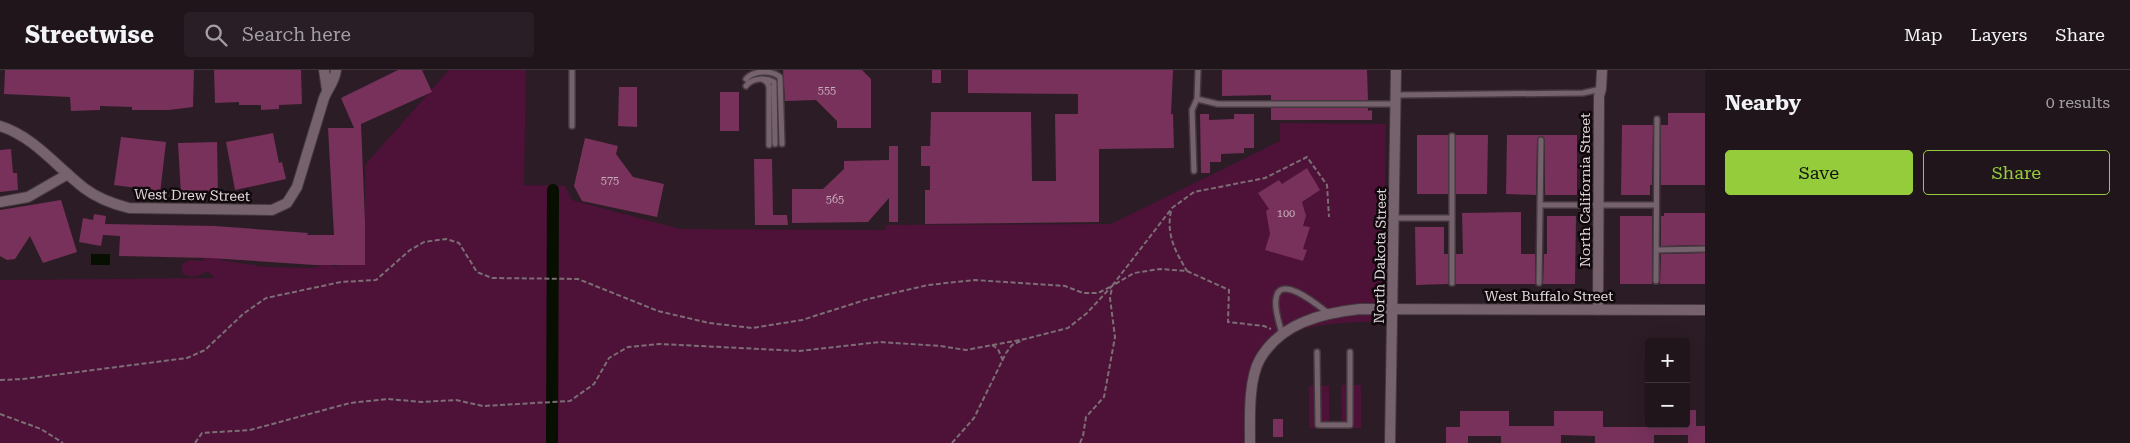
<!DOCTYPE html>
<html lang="en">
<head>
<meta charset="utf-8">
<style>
  body { margin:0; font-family:"Roboto Serif",serif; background:#291e25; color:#f1f3f6 }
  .controls { position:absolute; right:15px; bottom:15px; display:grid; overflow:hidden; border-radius:5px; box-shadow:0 5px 20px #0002 }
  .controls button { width:45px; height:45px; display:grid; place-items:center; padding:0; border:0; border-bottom:1px solid #3e343b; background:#21151c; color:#f1f3f6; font:25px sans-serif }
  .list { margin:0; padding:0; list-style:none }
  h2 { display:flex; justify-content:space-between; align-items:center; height:65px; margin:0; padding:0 20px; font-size:21px }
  h2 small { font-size:16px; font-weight:400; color:#a29fa3 }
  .actions { display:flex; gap:10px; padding:15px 20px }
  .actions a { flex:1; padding:11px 0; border:1px solid #95cc3b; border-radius:5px; text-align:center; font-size:18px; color:#95cc3b }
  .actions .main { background:#95cc3b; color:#111 }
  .icon { flex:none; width:28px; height:28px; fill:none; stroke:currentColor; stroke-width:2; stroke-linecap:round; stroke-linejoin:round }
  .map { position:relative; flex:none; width:1705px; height:373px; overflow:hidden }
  header { display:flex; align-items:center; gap:30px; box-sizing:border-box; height:70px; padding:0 25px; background:#21151c; border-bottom:1px solid #3e343b }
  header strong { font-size:24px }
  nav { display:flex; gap:28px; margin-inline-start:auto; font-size:18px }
  .search { width:350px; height:45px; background:#291e25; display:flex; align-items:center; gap:12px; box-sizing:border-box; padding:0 18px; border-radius:5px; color:#a29fa3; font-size:19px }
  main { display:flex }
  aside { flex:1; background:#21151c }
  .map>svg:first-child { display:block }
  .green { fill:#4e1138 }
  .water { fill:#070f00 }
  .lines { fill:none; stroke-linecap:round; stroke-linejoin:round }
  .canal { stroke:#070f00; stroke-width:12 }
  .building { fill:#77315b }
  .lane-casing { stroke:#45383f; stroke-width:8 }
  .street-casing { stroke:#45383f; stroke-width:12 }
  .path { stroke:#7c6e75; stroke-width:2; stroke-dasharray:5 2.5; stroke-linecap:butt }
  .lane { stroke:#75626c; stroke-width:5 }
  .street { stroke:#75626c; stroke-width:10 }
  .labels { text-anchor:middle; stroke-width:5; stroke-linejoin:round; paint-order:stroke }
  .number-label { font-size:11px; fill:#c7aebc }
  .street-label { font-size:14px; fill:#e2d7dc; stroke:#10090c }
</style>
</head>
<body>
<header>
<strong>Streetwise</strong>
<div class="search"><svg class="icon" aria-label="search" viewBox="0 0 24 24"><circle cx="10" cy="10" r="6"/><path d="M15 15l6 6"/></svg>Search here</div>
<nav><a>Map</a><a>Layers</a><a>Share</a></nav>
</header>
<main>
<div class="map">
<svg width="1705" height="373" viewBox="0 0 1705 373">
  <rect width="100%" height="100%" fill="#2c1c25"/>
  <path class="green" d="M449,0h77l-2,115 41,1 7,14 108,29 205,1 1,-5 225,-1 169,-83v-18l106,1 -3,198c-21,-1 -58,1 -79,7 -10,3 -19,9 -29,12l-20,38 -5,64h-1250v-163l215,-2 -8,-7c-8,6 -15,7 -24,3l-2,-9 8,-5 14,1 2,-11 12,3 3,7 45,7 49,1 11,-5 11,4c12,-10 17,-7 29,-14v-88z
    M1341,315h20v43h-19z
    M1309,316h20v43l-20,-1z"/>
  <path class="water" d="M91,184h19v11h-19z"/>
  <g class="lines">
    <path class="canal" d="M552,373l1,-253"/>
  </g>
  <path class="building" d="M5,0h189l-1,37 -24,3h-37v-3l-32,-1v4l-29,1 -1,-14 -66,-3z
    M214,0h87l1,34 -23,1v4l-18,1v-5h-22v-3l-24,1z
    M398,0h24l10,22 -71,32 4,98v43h-50l-105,-7 -91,-2 1,-20 -17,-1 -2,11 -22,-4 4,-24 10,2 1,-6 12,2 -1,8 110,2 93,7 -1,2h27l-6,-107h26l-13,-30z
    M783,0h79l9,9v49h-34v-7l-21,-21 -31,1z
    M932,0h9v13h-9z
    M968,0h205l-2,44h2l1,34 -75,1v73l-174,2v-34h5v-24h-9v-20h9l1,-34h100l1,69h24l-1,-67h23v-20l-110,-1z
    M1222,0h145l1,30h-97v-5l-49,1z
    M619,17h18v40l-19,-1z
    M720,22h19v39h-19z
    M1271,38h97v3l4,-1v10h-101z
    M1668,43h37v72h-44v-60h7z
    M1200,44h9v6l25,-1v-5h20v34h-10v5l-23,1v8h-11v11h-9z
    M1622,55h31l-1,60h-2v10h-29z
    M273,63l6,30 3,-1 4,17 -51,11 -9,-48z
    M1417,65h31v59h-31z
    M1456,65h32l-1,59h-31z
    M1507,65h70v60h-32v-55l-4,-4 -4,4 -1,55 -30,-1z
    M121,67l45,5 -6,52 -17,-2 1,-3 -30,-4z
    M585,68l33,8 -2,8 17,23 31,7 -7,33 -75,-16 -8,-15z
    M217,72l1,52 -37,1 -3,-52z
    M889,76h9v76h-9v-24l-21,24 -76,1v-34h31l21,-20v-8l45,-1z
    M11,79l2,24h4l1,17 -18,2v-42z
    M754,89h18l1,56h14l1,10h-33z
    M1307,98l13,22 -18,12 4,14 -3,10 7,1 -7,22 4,1 -4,11 -38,-11 5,-16 -4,-23 3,-2 -11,-16 21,-13 3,4z
    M61,130l16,52 -34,11 -13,-27 -15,23 -8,1 -7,-4v-46z
    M1521,142v42h14v30h-79v-30h7l-1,-41z
    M1664,143h41v32l-44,1v-30h3z
    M1547,146h29l-1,68h-32l1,-30h3z
    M1620,146h32v68h-32z
    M1415,157h29v27h4v30l-32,1z
    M1705,183v31h-45l1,-30z
    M1686,340h10v16h9v17h-17v-8h-34v8h-59v-7l-34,-1v8h-60v-7h-33v7h-22v-16h14v-16h49v15h45v-15h49v16h44v-3h39z
    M1273,349h10v18h-10z"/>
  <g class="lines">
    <defs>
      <path id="lane" d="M572,0v56
        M746,9c8,-9 26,-9 34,-2l2,67
        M762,9l5,3 2,5v58
        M746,16c6,-8 19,-9 28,-4l1,62
        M1396,25l187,-2 18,-4
        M1197,29l21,5h177
        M1452,66v147
        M1194,101l-2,-61 5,-11 1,-29
        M1540,135h116
        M1394,148h58
        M1656,180l49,-1
        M1656,211l1,-162
        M1539,213l2,-143
        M1282,265c-2,-11 -8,-25 -6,-36 3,-27 44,8 52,14
        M1317,282l1,73h32v-73"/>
      <path id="street" d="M324,0l3,20
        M0,56c33,10 57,41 84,62 13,10 29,16 45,20l143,2 15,-7 10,-16 27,-89c4,-10 11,-17 12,-28
        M0,132l28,-5 40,-23
        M1598,240l1,-214 2,-7 1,-19
        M1250,373c0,-24 -2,-63 10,-84 21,-36 62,-46 100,-50l345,1
        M1390,373l6,-373"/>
    </defs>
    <use href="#lane" class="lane-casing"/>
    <use href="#street" class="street-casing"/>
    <path class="path" d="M1171,141c-5,23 4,40 16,60
      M992,275l6,4 5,12
      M0,310l23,-1 164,-21 18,-8 38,-36 23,-16 75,-16 35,-2 34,-30 14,-8 22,-3 13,4 18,29 15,6 86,1 80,32 51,12 43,5 50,-8 66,-21 60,-14 47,-5 90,6 18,7h15l14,-7 60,-78 22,-16 71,-14 42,-21 20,28 2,32
      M0,344l41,15 22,14
      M195,373l7,-10 48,-3 100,-27 38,-4 34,3 34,-2 27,6 87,-5 24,-17 15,-26 19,-11 32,-3 139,7 81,-9 60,4 26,4 59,-11 43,-11 19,-15 25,-27 22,-13 26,-4 27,2 42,19 -1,32 36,4 7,3
      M952,373l22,-25 32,-65 6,-8 11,-5
      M1080,373l3,-7 3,-19 18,-20 11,-60 -5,-39 2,-10"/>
    <use href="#lane" class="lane"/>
    <use href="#street" class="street"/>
  </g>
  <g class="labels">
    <g class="number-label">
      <text x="827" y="24">555</text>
      <text x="610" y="114">575</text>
      <text x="835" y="133">565</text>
      <text x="1286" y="147">100</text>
    </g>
    <g class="street-label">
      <text transform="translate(1585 120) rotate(-90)" y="5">North California Street</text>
      <text transform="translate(192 125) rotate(1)" y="5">West Drew Street</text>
      <text transform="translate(1380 186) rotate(-89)" y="5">North Dakota Street</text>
      <text x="1549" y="231">West Buffalo Street</text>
    </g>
  </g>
</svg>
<div class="controls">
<button>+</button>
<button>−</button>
</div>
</div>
<aside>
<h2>Nearby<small>0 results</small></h2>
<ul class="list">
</ul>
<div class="actions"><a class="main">Save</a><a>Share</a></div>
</aside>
</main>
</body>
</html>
